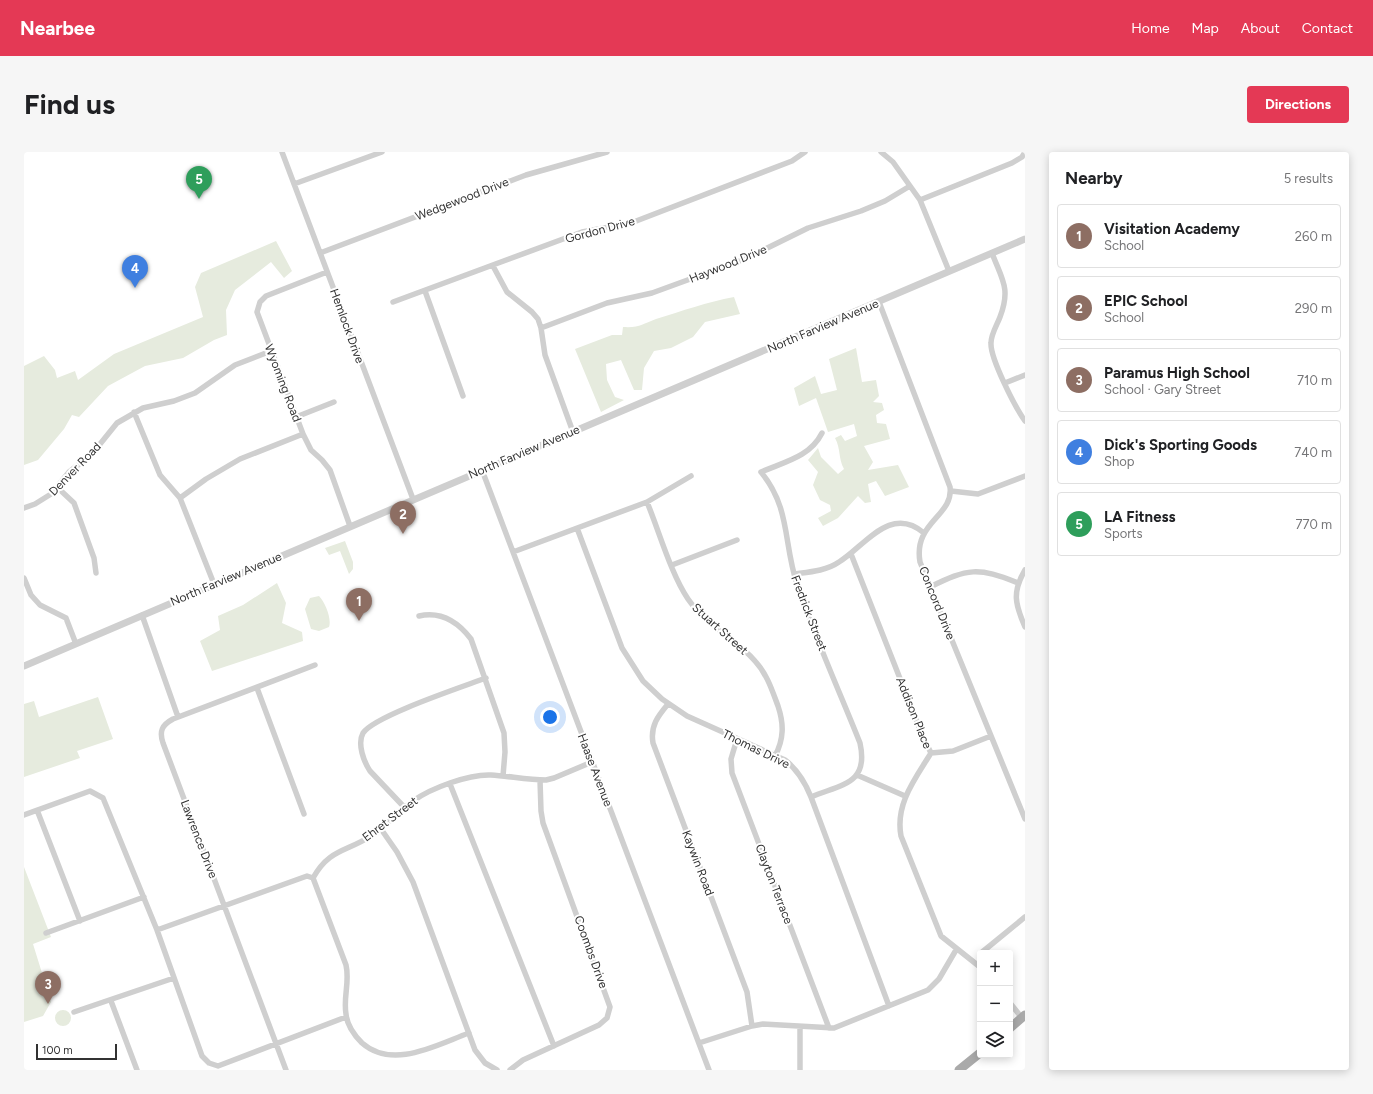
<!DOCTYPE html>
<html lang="en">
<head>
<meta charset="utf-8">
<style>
  body { margin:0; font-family:Figtree,sans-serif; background:#f6f6f6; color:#202124 }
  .controls { position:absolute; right:12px; bottom:12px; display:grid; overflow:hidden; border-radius:4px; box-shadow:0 2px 10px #0003 }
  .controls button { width:36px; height:36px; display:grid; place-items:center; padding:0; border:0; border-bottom:1px solid #e0e0e0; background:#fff; color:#202124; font:20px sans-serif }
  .scale { position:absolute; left:12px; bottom:10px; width:81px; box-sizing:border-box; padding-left:4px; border:2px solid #323232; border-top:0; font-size:11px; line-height:14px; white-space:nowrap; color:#323232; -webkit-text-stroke:3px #fff; paint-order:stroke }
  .you { position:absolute; left:526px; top:565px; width:14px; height:14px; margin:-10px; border:3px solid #fff; border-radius:50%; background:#1a73e8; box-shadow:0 0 0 6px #1a73e833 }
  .badge { display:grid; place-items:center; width:26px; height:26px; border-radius:50%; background:#e43955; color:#fff; font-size:13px; font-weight:700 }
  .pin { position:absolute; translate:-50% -33px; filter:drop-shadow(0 1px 2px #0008) }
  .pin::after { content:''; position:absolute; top:21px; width:14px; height:12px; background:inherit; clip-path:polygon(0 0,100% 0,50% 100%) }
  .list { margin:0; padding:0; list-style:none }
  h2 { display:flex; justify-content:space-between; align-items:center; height:52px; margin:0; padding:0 16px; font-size:17px }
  h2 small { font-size:13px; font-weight:400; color:#757577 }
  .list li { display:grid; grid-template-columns:26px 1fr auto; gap:12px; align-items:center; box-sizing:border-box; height:64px; margin:0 8px 8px; padding:0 8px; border:1px solid #e0e0e0; border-radius:4px }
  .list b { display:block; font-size:15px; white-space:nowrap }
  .list p { margin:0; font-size:13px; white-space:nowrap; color:#757577 }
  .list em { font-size:13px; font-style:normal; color:#757577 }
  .icon { flex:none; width:22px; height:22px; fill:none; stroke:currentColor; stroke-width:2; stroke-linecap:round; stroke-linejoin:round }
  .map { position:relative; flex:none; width:1001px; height:918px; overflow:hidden; border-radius:4px }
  header { display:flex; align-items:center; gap:24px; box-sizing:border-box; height:56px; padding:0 20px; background:#e43955; color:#fff }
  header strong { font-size:19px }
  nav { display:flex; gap:22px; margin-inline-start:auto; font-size:14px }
  .intro { display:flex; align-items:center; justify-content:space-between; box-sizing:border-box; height:96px; padding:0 24px }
  h1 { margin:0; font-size:28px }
  .button { padding:10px 18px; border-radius:4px; background:#e43955; color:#fff; font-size:14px; font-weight:700 }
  main { display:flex; gap:24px; padding:0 24px }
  aside { flex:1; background:#fff; border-radius:4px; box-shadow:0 2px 10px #0003 }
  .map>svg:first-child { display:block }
  .green { fill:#e6ebde }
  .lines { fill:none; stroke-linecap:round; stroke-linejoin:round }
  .minor { stroke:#cfcfcf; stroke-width:5.5 }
  .tertiary { stroke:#cfcfcf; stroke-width:7 }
  .primary { stroke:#aaa; stroke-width:9 }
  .labels { text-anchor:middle; stroke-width:4; stroke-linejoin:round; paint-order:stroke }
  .street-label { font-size:12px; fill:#323232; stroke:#fff }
</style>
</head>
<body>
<header>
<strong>Nearbee</strong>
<nav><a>Home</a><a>Map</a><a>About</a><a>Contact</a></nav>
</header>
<div class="intro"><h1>Find us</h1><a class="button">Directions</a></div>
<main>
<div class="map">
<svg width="1001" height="918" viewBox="0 0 1001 918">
  <rect width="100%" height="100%" fill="#fff"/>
  <path class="green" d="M252,89l16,30 -8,7 -13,-16 -36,28 -9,20 1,25 -13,5 -31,18 -38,8 -37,20 -29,31 -7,-2 -8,14 -26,31 -14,5v-99l20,-10 11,14 2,8 18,-7 3,9 36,-26 89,-37 -8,-30 6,-14z
    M710,145l6,17 -35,8 -12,15 -22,11 -17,3 -10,17 -2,22h-8l-13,-30 -15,4 1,16 8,17 9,3 -23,12 -26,-63 37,-14h10l1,-8c17,1 19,-3 33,-8 26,-8 51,-17 78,-22z
    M832,196l6,34 14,-2 3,16 -6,6 9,1 2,7 -8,5 1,8 9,1 4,15 -26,7 9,16 -5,8 30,-5 11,22 -24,9 -9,-15 -8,3 3,18 -6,1 -7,-7 -20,22 -15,8 -5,-8 13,-7 -1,-6 -10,-5 -7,-15 5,-13 -10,-12 10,-12 3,9 17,17 6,-5c-6,-11 -3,-20 -9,-31l6,-3 4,6 12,-5 -3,-12 -26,8 -12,-34 -17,8 -5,-18 21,-12 6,18 16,-4 -8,-31z
    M321,389l8,21v7l-4,5 -9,-23 -11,4 -4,-7z
    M253,431l9,20 -4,20 20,9 1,9 -91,30 -12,-30 20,-11 -2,-14 25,-11z
    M295,444c6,6 13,23 10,31l-10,4 -8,-2 -6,-20 5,-11z
    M74,545l15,42 -36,12 3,7 -56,19v-73l10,-3 5,16z
    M0,715l27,70 -18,7 18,58 -8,14 -19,6z
    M31 866a8 8 0 1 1 16 0a8 8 0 1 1-16 0Z"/>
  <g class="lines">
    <path class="minor" d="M258,0l131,347
      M857,0l12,10 27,38 29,71
      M270,32l88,-32
      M896,48l92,-37 10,-6 3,-5
      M296,101l206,-78 81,-23
      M968,101c10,27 19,35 8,64 -3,8 -9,17 -9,26 -1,15 24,64 34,78
      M469,114l14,26 25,20 6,7 3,9 4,27 28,77
      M303,120l-61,24 -6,6 -3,10 46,122 8,16 11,10 8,10 20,56
      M401,139l38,105
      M369,150l189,-70 49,-9 161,-62 13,-9
      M855,150l71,185c4,29 -37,35 -30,75l105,257
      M517,176l66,-25 45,-10 93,-34 63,-31 53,-17 24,-10 25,-15
      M981,231l20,-8
      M110,260l26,63 20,23 34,86
      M272,265l38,-15
      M458,318l227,600
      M34,336l16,15 20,55 2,15
      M927,339l27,3 47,-18
      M156,346l26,-19 34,-20 63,-25
      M623,350c12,29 24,72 41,97 18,26 47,39 67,62 12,13 17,29 23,45 6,18 6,33 -3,50
      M0,356l11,-4 16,-10 18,-22 23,-18 25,-31 26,-15 31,-7 21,-8 40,-28 36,-14
      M553,376l45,120 21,33 19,18 25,17 98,44c13,10 20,22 26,37l78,209
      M489,400l134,-50 44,-26
      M827,402l72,183 8,16
      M648,413l65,-25
      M1001,418c-13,22 -10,34 0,57
      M770,422c15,-2 32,-3 45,-12 25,-15 51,-58 85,-29
      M0,426l7,17 9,10 26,13 10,26
      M906,435c38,-19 48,-20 88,-4
      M118,463l36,102
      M395,464c22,-5 39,6 52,23l33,94 1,19 -2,24
      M233,536l47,126
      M644,552c-10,12 -18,22 -15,39l94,249 5,34
      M713,587l-6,20 1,14 97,255
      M907,601c-16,26 -36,51 -30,83l40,100 39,31
      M907,601l22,-2 38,-15
      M833,623l48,21
      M426,632l104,262
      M787,645c31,-13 58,-13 49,-54 -21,-53 -45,-105 -63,-159 -14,-42 -6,-75 -36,-112 23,-10 49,-15 61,-39
      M381,656l-35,-37c-6,-9 -13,-27 -7,-38 11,-17 99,-46 123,-55
      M13,658l43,111
      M0,663l66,-24 13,7 54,132 45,126 7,7 9,3 128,-49
      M357,677l16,23 16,30 62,168 10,13 12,7
      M289,726c16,-29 33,-26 58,-42 16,-10 27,-25 42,-35 18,-13 56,-27 78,-26 18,1 36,5 55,5l8,-2 38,-16
      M289,726l33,87c4,17 -3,32 0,49 1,11 8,21 16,29 31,27 74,2 107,-10
      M133,778l150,-54 6,2
      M22,781l98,-36
      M957,801l44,-36
      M87,849l26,69
      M986,851l12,15
      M50,860l100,-34
      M675,891l53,-17 11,-2 71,4 94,-38 11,-11 17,-29
      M262,918l-123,-327c-4,-12 -1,-18 10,-24l142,-54
      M486,918l13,-10 76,-35 8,-7 3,-11 -67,-184 -2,-12 -1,-31
      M776,918v-43"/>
    <path class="tertiary" d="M0,514l1001,-427"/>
    <path class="primary" d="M986,876l15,-13
      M935,918l21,-17"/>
  </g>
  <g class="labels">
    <g class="street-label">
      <text transform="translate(438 47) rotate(-21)" y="4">Wedgewood Drive</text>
      <text transform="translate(576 78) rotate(-15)" y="4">Gordon Drive</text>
      <text transform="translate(704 112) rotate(-22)" y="4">Haywood Drive</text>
      <text transform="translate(323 174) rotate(70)" y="4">Hemlock Drive</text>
      <text transform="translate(799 174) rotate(-23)" y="4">North Farview Avenue</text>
      <text transform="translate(259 231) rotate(69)" y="4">Wyoming Road</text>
      <text transform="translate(500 300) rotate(-23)" y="4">North Farview Avenue</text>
      <text transform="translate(51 317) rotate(-46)" y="4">Denver Road</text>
      <text transform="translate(202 427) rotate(-23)" y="4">North Farview Avenue</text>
      <text transform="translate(913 451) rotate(68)" y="4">Concord Drive</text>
      <text transform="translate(785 461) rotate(69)" y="4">Fredrick Street</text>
      <text transform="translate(696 477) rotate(42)" y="4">Stuart Street</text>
      <text transform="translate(890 561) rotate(68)" y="4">Addison Place</text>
      <text transform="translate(732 597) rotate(26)" y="4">Thomas Drive</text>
      <text transform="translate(571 618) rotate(69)" y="4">Haase Avenue</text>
      <text transform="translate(366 667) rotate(-37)" y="4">Ehret Street</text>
      <text transform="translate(175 687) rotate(69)" y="4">Lawrence Drive</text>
      <text transform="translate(674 711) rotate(69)" y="4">Kaywin Road</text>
      <text transform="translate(750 732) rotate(69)" y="4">Clayton Terrace</text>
      <text transform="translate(567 800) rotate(70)" y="4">Coombs Drive</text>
    </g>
  </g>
</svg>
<div class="controls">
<button>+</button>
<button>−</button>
<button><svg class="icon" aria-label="layers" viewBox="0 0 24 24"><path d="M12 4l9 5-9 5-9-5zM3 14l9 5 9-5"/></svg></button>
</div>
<div class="scale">100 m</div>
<div class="you"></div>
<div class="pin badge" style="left:335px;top:469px;background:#8d6e63">1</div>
<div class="pin badge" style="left:379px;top:382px;background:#8d6e63">2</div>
<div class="pin badge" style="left:24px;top:852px;background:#8d6e63">3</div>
<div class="pin badge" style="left:111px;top:136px;background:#3f7fe0">4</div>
<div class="pin badge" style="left:175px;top:47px;background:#2e9e5b">5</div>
</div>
<aside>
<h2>Nearby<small>5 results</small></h2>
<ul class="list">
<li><span class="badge" style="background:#8d6e63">1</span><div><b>Visitation Academy</b><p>School</p></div><em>260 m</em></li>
<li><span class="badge" style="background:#8d6e63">2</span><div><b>EPIC School</b><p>School</p></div><em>290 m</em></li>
<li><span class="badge" style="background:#8d6e63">3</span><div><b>Paramus High School</b><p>School · Gary Street</p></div><em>710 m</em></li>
<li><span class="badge" style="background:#3f7fe0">4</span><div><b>Dick's Sporting Goods</b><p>Shop</p></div><em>740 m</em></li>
<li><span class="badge" style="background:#2e9e5b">5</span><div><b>LA Fitness</b><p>Sports</p></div><em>770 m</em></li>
</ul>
</aside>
</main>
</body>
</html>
